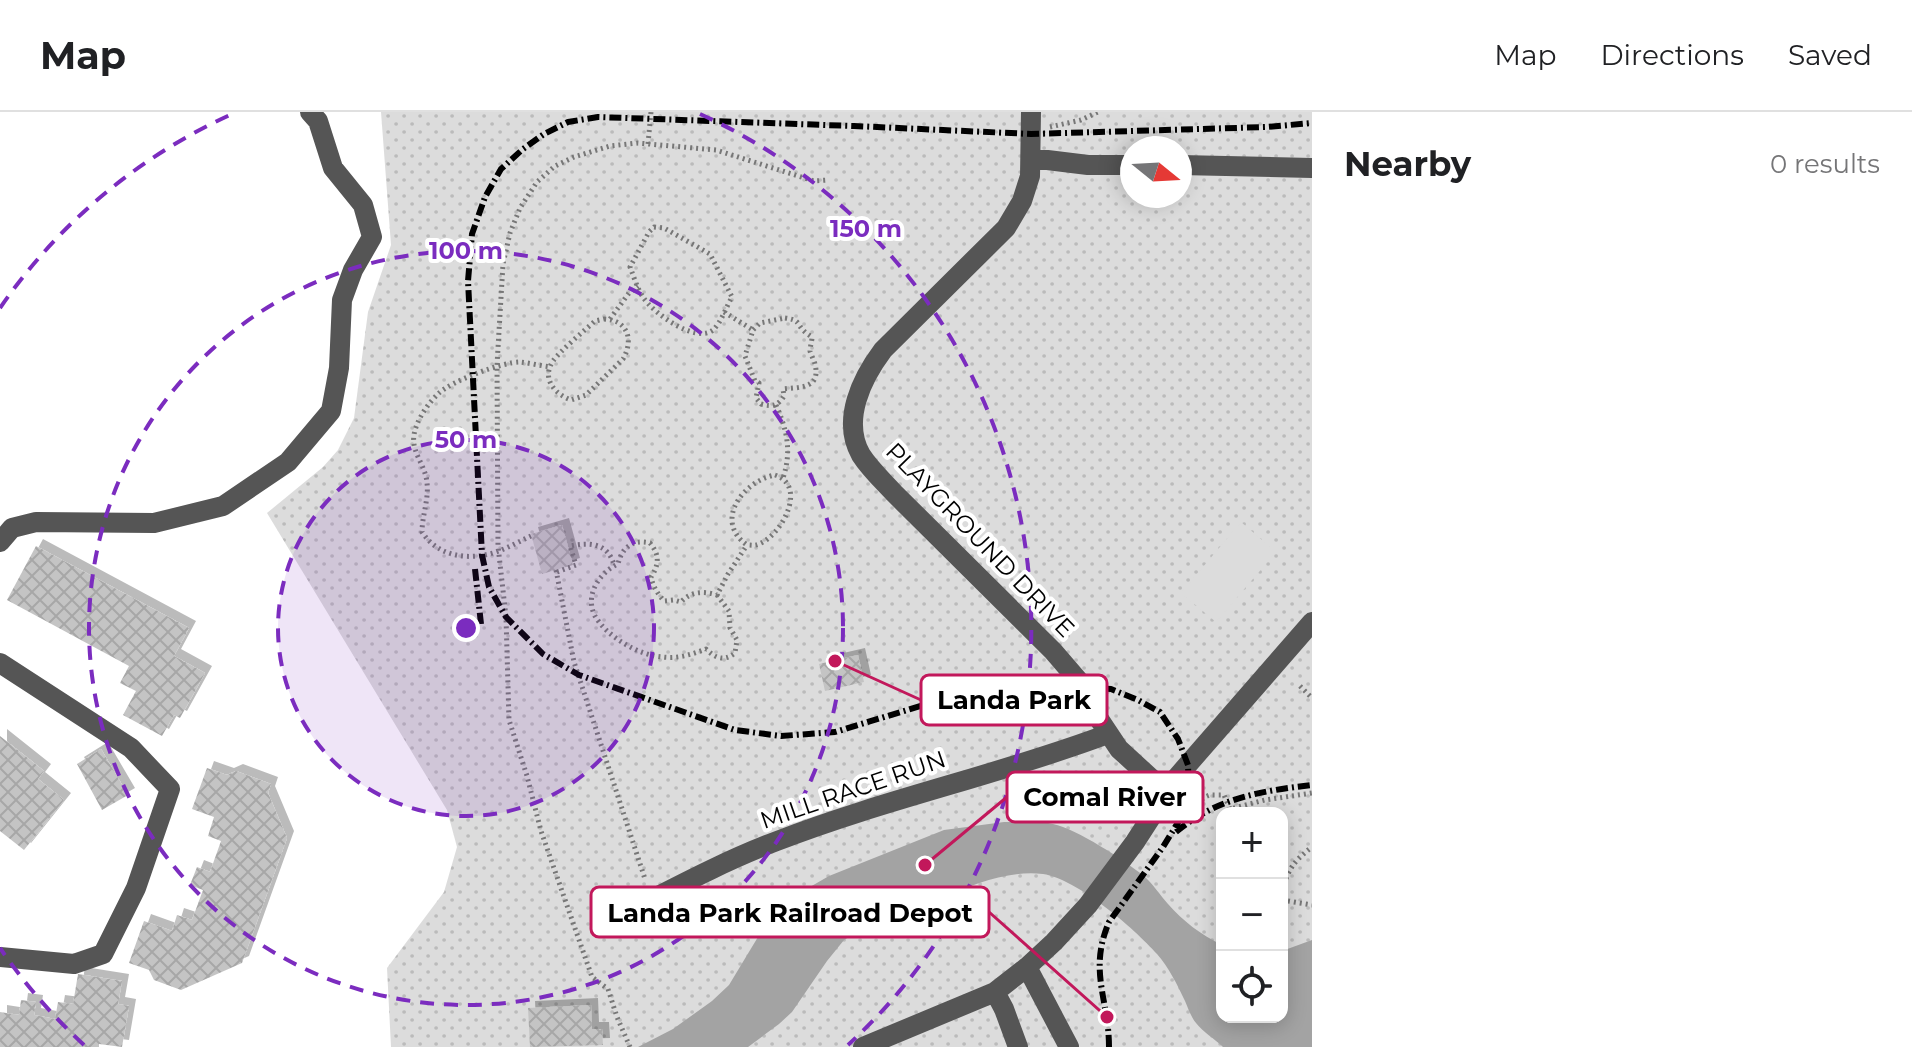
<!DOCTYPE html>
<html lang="en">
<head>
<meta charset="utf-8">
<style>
  body { margin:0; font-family:Montserrat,sans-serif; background:#f2f2f2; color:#202124 }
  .controls { position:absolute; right:24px; bottom:24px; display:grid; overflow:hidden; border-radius:16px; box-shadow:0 4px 20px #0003 }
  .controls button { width:72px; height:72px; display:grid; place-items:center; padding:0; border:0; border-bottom:2px solid #e0e0e0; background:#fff; color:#202124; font:40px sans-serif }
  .compass { position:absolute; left:1120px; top:24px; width:72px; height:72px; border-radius:50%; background:#fff; box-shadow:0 4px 20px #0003; rotate:108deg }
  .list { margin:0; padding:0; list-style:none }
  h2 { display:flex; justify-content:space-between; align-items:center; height:104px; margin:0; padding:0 32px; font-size:34px }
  h2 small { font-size:26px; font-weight:400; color:#757577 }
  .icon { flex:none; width:44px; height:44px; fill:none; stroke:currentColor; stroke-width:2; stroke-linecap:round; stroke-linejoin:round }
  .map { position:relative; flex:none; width:1312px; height:935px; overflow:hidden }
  header { display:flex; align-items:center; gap:48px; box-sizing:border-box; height:112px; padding:0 40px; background:#fff; border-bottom:2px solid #e0e0e0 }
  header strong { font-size:38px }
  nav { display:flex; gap:44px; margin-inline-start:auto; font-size:28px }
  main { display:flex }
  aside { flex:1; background:#fff }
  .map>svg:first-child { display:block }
  .grass { fill:url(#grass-dots); fill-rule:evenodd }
  .garden { fill:#dcdcdc }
  .water { fill:#a3a3a3 }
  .building { fill:url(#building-cross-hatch); filter:url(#shadow) }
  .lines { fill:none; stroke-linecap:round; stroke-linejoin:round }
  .path { stroke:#777; stroke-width:5; stroke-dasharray:2 4; stroke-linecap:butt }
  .minor { stroke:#555; stroke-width:20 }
  .rail { stroke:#000; stroke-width:6; stroke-dasharray:12 4 2 4; stroke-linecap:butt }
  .ring { fill:none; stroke:#7b2cbf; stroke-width:4; stroke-dasharray:14 10 }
  .labels { text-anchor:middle; stroke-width:8; stroke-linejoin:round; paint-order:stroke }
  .street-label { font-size:24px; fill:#000; stroke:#fff }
  .centre { fill:#7b2cbf; stroke:#fff; stroke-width:4 }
  .ring-label { font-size:24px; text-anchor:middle; font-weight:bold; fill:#7b2cbf; stroke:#fff; stroke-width:8; stroke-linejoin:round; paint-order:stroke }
  .leader { fill:none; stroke:#c2185b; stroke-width:3 }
  .callout-dot { fill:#c2185b; stroke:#fff; stroke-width:3 }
  .callout { fill:#fff; stroke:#c2185b; stroke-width:3 }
  .callout-label { font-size:26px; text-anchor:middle; font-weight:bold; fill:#000 }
</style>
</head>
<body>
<header>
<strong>Map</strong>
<nav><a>Map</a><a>Directions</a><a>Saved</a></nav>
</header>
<main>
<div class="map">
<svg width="1312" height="935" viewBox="0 0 1312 935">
  <defs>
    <pattern id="grass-dots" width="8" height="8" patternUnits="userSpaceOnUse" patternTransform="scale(2)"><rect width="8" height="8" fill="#dcdcdc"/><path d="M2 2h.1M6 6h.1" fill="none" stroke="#bbb" stroke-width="1.8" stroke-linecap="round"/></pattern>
    <pattern id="building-cross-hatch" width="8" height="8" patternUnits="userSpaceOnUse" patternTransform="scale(2)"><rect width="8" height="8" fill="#c4c4c4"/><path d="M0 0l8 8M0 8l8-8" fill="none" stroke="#a7a7a7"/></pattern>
    <filter id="shadow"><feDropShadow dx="7" dy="-7" stdDeviation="0" flood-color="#0004"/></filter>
  </defs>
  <rect width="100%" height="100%" fill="#fff"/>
  <path class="grass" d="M381,0h931v935h-921l-4,-79 57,-76 13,-45 -10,-37 -180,-297 56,-46 15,-17 16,-32 14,-106 23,-67zM1132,36h48v48h-48zM1222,701h60v204h-60z"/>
  <path class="garden" d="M1241,410l35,30 -60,70 -35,-29z"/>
  <path class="water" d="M1004,710c16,0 33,-2 49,2 24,5 71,36 91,52 9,8 16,19 24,28 15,17 33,31 54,41v72h60v-66l30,-11v107h-89c-8,-8 -20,-15 -27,-24 -5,-6 -8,-15 -11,-22 -8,-17 -16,-33 -28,-47 -23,-26 -80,-75 -114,-80 -36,-4 -69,11 -101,23 -28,12 -57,23 -85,35l-13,8 -17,21 -35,51 -13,12 -31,23h-110l35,-18 39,-28 17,-16 32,-53 22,-26 20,-15 26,-15 115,-46z"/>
  <path class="building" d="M562,413l11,40 -31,9 -11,-40z
    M36,434l153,82 -15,28 31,17 -25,45 -6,-3 -12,21 -39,-21 13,-24 -16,-8 9,-17 -122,-66z
    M858,543l6,27 -39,9 -6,-27z
    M0,624l44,35 -6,8 26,21 -40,50 -24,-19z
    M101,637l27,46 -26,15 -25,-46z
    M207,656l20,7 9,-4 35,13 -3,9 19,45 -45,125 -61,27 -27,-10 -5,-10 -20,-7 15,-42 28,10 5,-16 15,5 11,-30 -13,-5 7,-18 13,5 11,-31 -13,-5 6,-19 -22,-8z
    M78,862l44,7 -4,23 11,2 -7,41 -23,-3v3h-99v-35l19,3 2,-15 15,2 -2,13 21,4 3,-17 15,2z
    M591,893l1,24h10l1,16 -73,2 -2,-39z"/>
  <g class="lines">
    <path class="path" d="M1050,15l31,-7 17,-8
      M648,32l3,-32
      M654,115l10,1 46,26 22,43c-6,10 -11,26 -19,33 -18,14 -61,-18 -70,-33 -6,-9 -9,-20 -13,-30l19,-35z
      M724,200l29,18
      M785,206c15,2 11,5 19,13 2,2 5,4 8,6 0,5 -2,9 -2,14 0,1 5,12 5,13 6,25 -15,23 -32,25l1,7c-6,10 -12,11 -23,8l-5,-6 3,-15 -4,-2 -10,-25 8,-26 7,-7z
      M604,207c24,1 30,21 19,40l-37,36 -15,5c-16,-6 -30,-21 -18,-39 8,-11 31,-30 42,-40z
      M610,207l19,-26 9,-7
      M776,293c11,25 16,46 7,73
      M775,363c33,11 7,60 -16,69 -4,2 -7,1 -12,1 -34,-24 -4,-64 28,-70z
      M531,424c-11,5 -23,12 -35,16 -27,9 -58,5 -74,-20 0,-16 7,-33 5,-49 -1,-17 -16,-31 -13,-48 2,-14 14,-32 25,-42 13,-12 63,-31 81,-31 10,1 21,4 31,5
      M556,458l18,92 71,217
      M557,460l19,-7 -6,-19c20,-4 38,-3 44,19
      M717,483l12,16 1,17 7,12 -2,13c-11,9 -20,5 -29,-4 -13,5 -28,10 -43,8 -23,-1 -56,-20 -68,-41 -11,-21 5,-44 23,-52 4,-17 15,-25 32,-21 10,12 9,22 1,34 2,10 7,17 13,24l10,-1 7,2c10,-11 23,-11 36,-7l11,-21 19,-29
      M1300,574l12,12
      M1181,698c17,-1 16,-11 29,-15 2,0 12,0 14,0l6,14 35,-9 47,-7
      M1282,778c7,-22 12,-29 30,-43
      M1282,788l30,5
      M630,935l-13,-30 -9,-28 -16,-12 -51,-146 -14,-55 -18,-56 -3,-103 -8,-71 -1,-181 6,-101 7,-31 10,-25 17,-26 18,-16 19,-9 36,-11 28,-3 78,7 98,31 14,-1"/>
    <path class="minor" d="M1031,0l-1,64 -8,25 -16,27 -123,122c-21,28 -42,70 -22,105 9,14 22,26 33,38l159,158 31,36 13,29 22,33 47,43
      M1031,46l57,7h44
      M1180,53l132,3
      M0,430l12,-14 24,-6 118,1 69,-17 65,-44 43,-51 8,-43 3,-68 11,-30 19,-33 -9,-32 -30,-37 -15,-47 -8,-9
      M0,551l131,85 39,41 -34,99 -33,66 -29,10 -74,-7
      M623,802c51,-26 101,-53 154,-73 108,-42 222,-66 331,-107
      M1027,855l42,80
      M995,880l9,17 14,38
      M863,935l132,-55 32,-25 27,-25 34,-37 47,-63 42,-65 135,-155"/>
    <path class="rail" d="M475,457l6,55
      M1176,720c41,-34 84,-41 136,-47
      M1109,935c0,-48 -21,-76 0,-125l54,-75 22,-36 4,-18 -1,-28 -10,-26 -18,-27 -22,-12 -27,-11 -27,-2 -45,-5 -63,7 -141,43 -54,4 -46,-6 -156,-55 -36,-21 -37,-37 -17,-30 -7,-32 -14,-274 4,-47 13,-37 16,-28 22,-20 21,-15 24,-12 30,-5 256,9 177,8 236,-7 45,-4"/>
  </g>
  <circle cx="466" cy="516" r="188" fill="#7b2cbf" fill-opacity=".12"/>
  <g class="ring">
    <circle cx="466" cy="516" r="188"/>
    <circle cx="466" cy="516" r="377"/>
    <path d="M84 933A565 565 0 0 1 0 836M0 196A565 565 0 0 1 232 2M700 2A565 565 0 0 1 848 933"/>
  </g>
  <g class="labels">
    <g class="street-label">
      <text transform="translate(980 428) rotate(46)" y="8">PLAYGROUND DRIVE</text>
      <text transform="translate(853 678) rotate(-19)" y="8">MILL RACE RUN</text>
    </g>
  </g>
  <circle cx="466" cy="516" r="12" class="centre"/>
  <g class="ring-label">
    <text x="866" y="125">150 m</text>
    <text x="466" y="147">100 m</text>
    <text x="466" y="336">50 m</text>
  </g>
  <path class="leader" d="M835 549L921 588M925 753L1007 685M1107 905L989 800"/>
  <g class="callout-dot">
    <circle cx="835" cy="549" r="8"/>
    <circle cx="925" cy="753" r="8"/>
    <circle cx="1107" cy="905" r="8"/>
  </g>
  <g class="callout">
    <rect x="921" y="563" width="186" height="50" rx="8"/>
    <rect x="1007" y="660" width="196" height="50" rx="8"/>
    <rect x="591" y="775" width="398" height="50" rx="8"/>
  </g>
  <g class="callout-label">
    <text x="1014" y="597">Landa Park</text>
    <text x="1105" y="694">Comal River</text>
    <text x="790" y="810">Landa Park Railroad Depot</text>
  </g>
</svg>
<div class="controls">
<button>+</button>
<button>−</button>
<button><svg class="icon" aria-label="locate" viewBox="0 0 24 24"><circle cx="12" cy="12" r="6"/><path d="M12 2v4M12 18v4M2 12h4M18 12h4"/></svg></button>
</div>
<svg class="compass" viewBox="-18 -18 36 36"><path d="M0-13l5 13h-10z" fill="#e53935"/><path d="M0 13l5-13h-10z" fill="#757577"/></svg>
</div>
<aside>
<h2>Nearby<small>0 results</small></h2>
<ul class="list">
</ul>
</aside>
</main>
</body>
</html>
